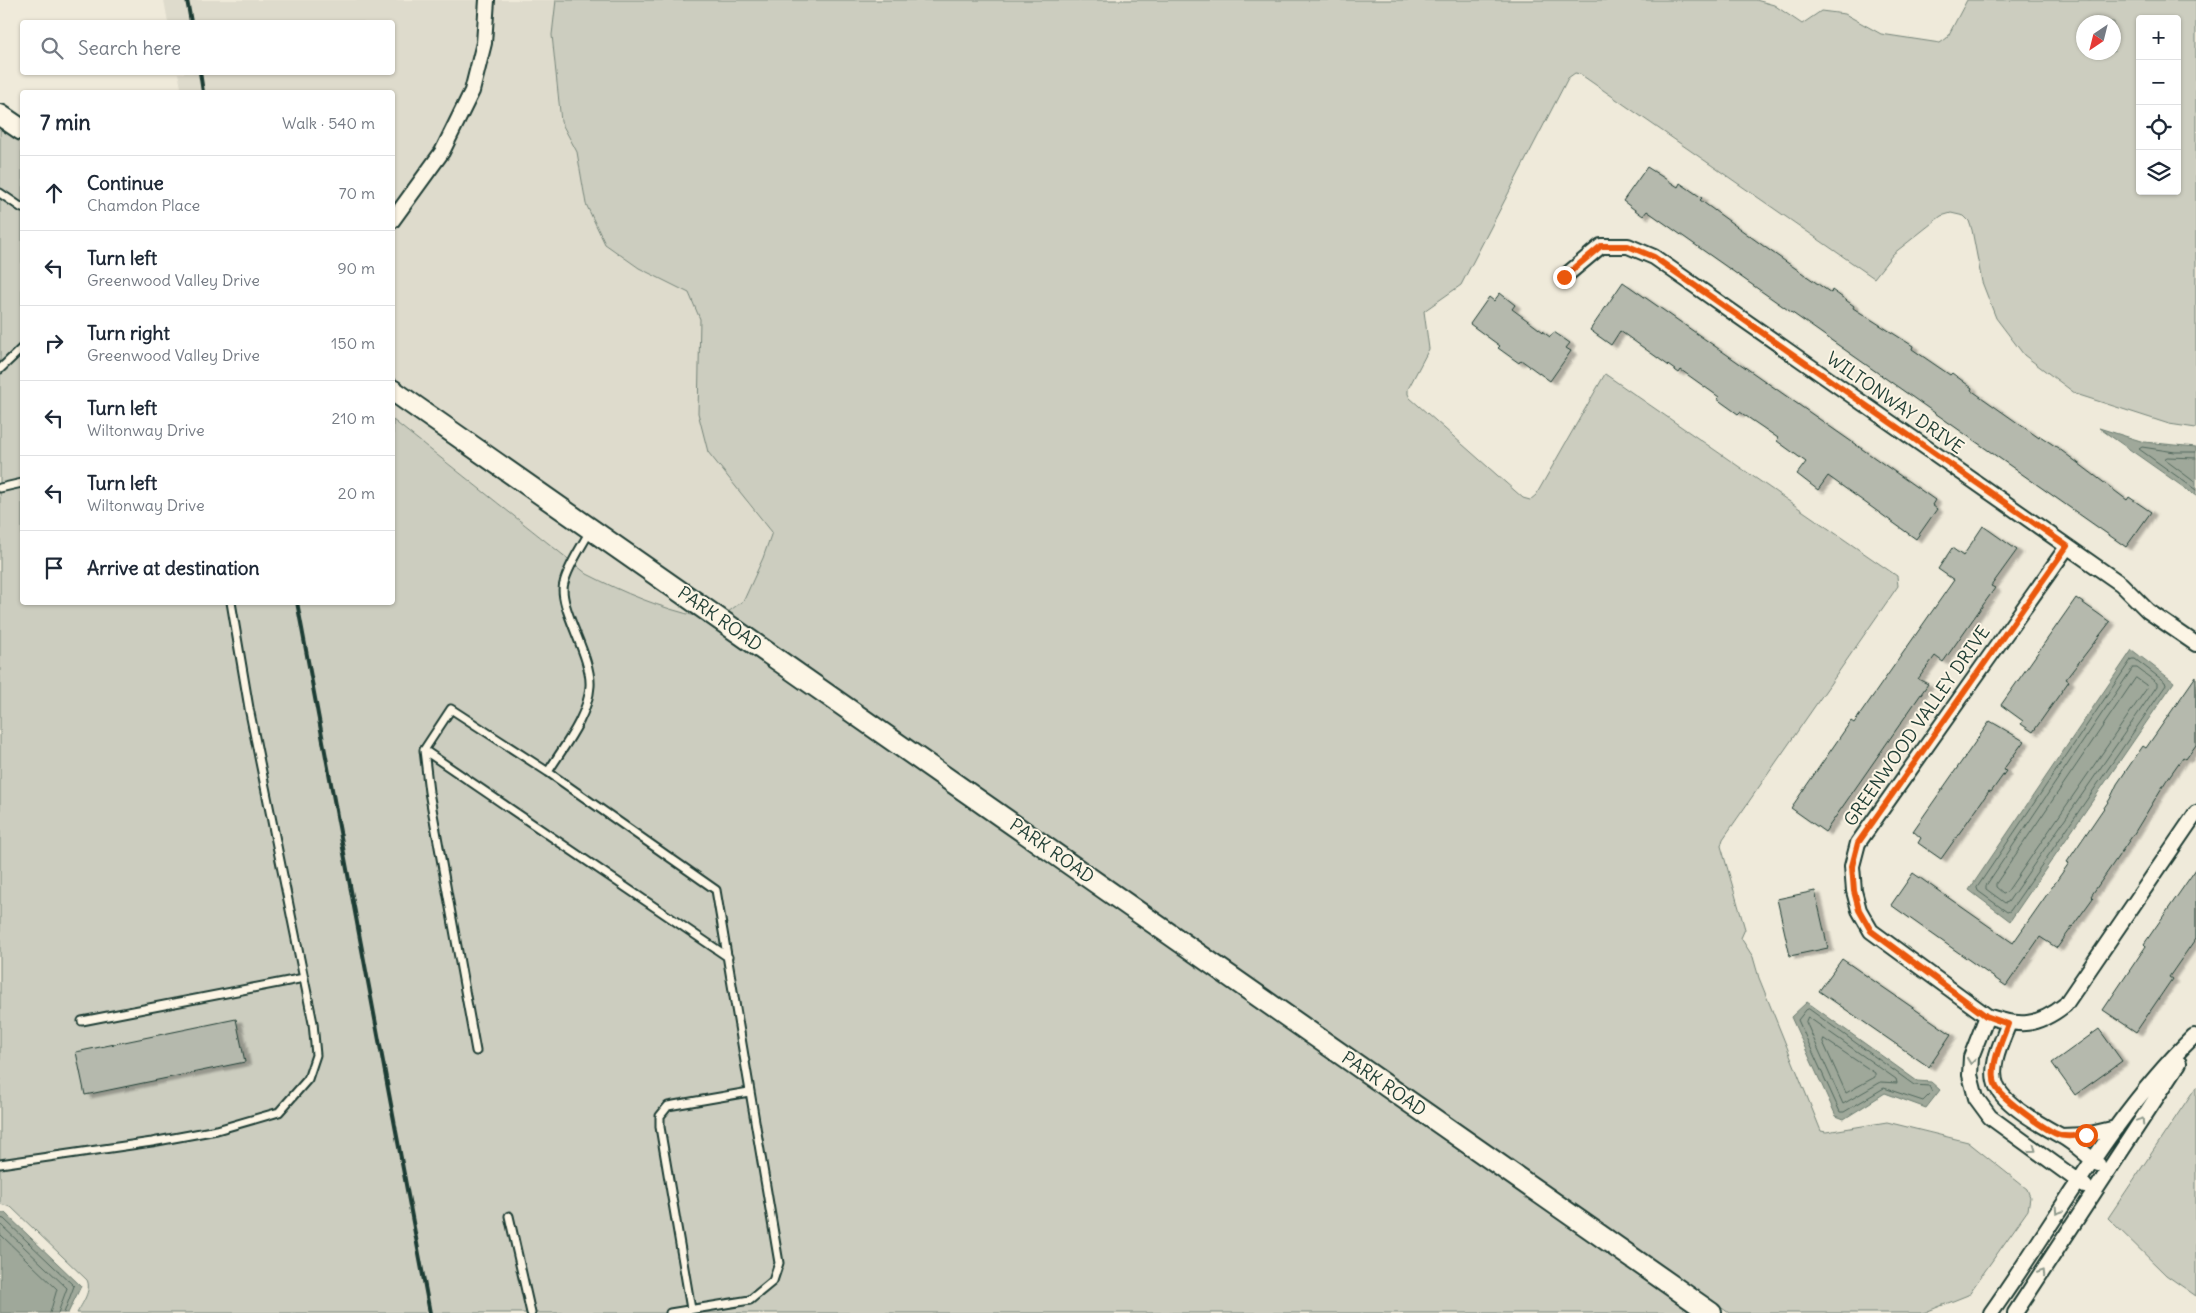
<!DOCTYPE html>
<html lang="en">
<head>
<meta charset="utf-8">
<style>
  body { margin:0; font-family:Delius,sans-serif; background:#f2f2f3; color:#1f2937 }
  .controls { position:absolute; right:15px; top:15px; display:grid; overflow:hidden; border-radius:5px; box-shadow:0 1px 4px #0004 }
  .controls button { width:45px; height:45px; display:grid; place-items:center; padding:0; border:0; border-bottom:1px solid #e0e1e3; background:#fff; color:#1f2937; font:25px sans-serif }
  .compass { position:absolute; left:2076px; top:15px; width:45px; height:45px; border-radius:50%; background:#fff; box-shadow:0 1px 4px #0004; rotate:215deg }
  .stop { position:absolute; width:15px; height:15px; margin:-11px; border:4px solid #ea580c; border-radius:50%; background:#fff }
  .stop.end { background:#ea580c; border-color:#fff; box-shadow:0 1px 5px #0008 }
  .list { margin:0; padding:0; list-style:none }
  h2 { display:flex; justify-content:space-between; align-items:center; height:65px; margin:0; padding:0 20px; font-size:21px }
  h2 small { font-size:16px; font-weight:400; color:#747a83 }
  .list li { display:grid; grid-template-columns:32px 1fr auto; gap:15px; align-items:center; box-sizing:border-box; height:75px; padding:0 20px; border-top:1px solid #e0e1e3 }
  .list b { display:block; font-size:19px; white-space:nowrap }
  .list p { margin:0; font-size:16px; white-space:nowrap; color:#747a83 }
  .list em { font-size:16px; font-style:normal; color:#747a83 }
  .icon { flex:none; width:28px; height:28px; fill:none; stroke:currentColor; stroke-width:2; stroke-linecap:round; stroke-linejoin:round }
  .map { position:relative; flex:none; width:2196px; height:1313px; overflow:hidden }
  .search { position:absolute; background:#fff; box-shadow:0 1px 4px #0004; left:20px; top:20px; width:375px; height:55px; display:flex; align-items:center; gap:12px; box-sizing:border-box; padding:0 18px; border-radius:5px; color:#747a83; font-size:19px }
  .panel { position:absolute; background:#fff; box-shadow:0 1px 4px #0004; left:20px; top:90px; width:375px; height:515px; border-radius:5px }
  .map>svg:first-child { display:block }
  .built { fill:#dedbcc }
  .green { fill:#cccdbf; stroke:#76857a; fill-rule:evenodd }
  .water { fill:#9fa89a; stroke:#6c7d71 }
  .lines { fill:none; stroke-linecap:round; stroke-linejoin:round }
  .shore { stroke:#52685d; stroke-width:1 }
  .building { fill:#b5b9ad; stroke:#1f3d34; filter:url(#shadow) }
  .lane-casing { stroke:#1f3d34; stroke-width:11 }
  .street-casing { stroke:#1f3d34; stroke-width:18 }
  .secondary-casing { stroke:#1f3d34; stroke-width:24 }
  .lane { stroke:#fcf5e5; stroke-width:7 }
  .street { stroke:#fcf5e5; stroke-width:14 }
  .secondary { stroke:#fcf5e5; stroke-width:20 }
  .rail { stroke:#1f3d34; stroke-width:4 }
  .oneway { stroke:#8e998c }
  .route { stroke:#ea580c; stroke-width:6 }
  .labels { text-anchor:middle; stroke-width:4; stroke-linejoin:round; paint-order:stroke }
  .street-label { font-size:18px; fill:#1f3d34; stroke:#fcf5e5 }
</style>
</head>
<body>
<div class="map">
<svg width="2196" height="1313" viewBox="0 0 2196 1313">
  <defs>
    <filter id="shadow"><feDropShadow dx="5.5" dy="3" stdDeviation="1" flood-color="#0004"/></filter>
  </defs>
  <rect width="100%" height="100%" fill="#efeada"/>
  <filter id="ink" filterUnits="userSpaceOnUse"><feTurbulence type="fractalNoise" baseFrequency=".02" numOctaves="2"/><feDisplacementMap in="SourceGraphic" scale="10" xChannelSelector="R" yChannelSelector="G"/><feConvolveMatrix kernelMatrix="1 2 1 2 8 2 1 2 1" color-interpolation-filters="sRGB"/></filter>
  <g filter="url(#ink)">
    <path class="built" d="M164,0h392l-4,35 8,87 17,30 9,52 19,40 34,24 50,25 11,25v46l47,138 25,30 -9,26 -19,42 -16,12 -335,-235 -1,-285h-210l-4,-19 214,-1v-50h-224z
      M392,402l308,215 -36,-8 -50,-21 -27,-14 -194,-154z"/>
    <path class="green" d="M556,0h1200l18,5 28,19 19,-13 24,3 36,20 59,9 7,-5 20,-38h229v428l-27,-4 -93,-30 -52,-39 -28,-37 -14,-36 -10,-52 -3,-9 -5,-5 -13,-3 -10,3 -48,38 -19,24 -294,-204 -5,-1 -7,5 -107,207 -37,26 5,38 -21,40v5l2,4 113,100 7,2 6,-5 69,-121 292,202 1,10 -175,253 -2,7 24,83 -4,9 12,19 6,21 62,153 5,1 61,-10 81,20 59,47 3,8 -2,13 -60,85 -45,18h-194l-1001,-701 16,-12 19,-42 9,-26 -64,-80 -10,-39 2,-94 -11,-26 -50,-25 -34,-24 -19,-40 -9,-52 -16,-30 -9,-87zM2140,19h37v172h-37zM2084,22h30v30h-30z
      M0,127l22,16v459h370l1,-182 194,154c37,19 73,34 113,43l994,696h-1617c5,-9 15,-23 10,-33l-76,-73 -11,-3z
      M2196,1087v209l-30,-21 -58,-57z"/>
    <path class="water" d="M2099,428l45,14 52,5v49z
      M2132,650l42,32 -164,239 -41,-31z
      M1807,1002l110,79 14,1 9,8 -14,18 -41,-15 -41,26 -8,-3 -45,-99z
      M0,1213h5l76,73 -13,27h-68z"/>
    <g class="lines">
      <path class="shore" d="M2196,452h-21l-33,-5 -3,2 57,41
        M2196,458l-29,-1 -3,2 32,24
        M2132,659h3l30,23 1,3 -156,226 -3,1 -29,-21 -1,-3z
        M2133,668h4l20,15v3l-149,216 -3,1 -19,-14v-3z
        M2136,678l10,7 1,3 -140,204 -4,1 -7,-6v-3z
        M1809,1009l105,76 15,1 3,6 -9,9 -39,-13 -40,24h-4l-42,-92 8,-10z
        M1808,1017l88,62 1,4 -16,-1 -38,22 -37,-82z
        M1824,1039l51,34v4l-29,16 -23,-51z
        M0,1218l4,1 70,67 -10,27
        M0,1224l67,64 -9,25
        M0,1234l57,55 -7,24"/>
    </g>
    <path class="building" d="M1647,167l31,20 2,-4 22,15 -2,2 69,50 62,43 1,-3 22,16 -1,2 60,38 -1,3 38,26 2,-2 20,15 -1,2 68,48 1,-2 18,12 69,52 2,-3 22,15 -25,35 -479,-336 -4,5 -20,-15z
      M1623,282l312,218 -3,5 5,4 -21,30 -88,-63 -10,14 -21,-16 9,-12 -29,-21 1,-3 -38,-26 -2,2 -21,-15 2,-2 -38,-27 -2,3 -59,-42 -9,14 -21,-15z
      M1500,293l15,12 -3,4 38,28 4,-5 16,11 -4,5 5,3 -21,30 -29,-21 -2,3 -21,-15 2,-2 -30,-22 19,-27 5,4z
      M1983,526l34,24 -26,36 4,2 -52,74 -8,-6 -17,23 10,5 -103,148 -34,-24 60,-87 3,2 100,-143 -16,-11 14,-21 11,8z
      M2076,598l34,24 -44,57 3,2 -36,51 -12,-8 2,-3 -22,-16z
      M2196,676v69l-10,14 -3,-2 -17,24 -31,51 -44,64 2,2 -36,50 -17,-11 -34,49 -115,-81 22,-32 100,70 56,-80 -2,-1 43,-63 7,-15 17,-25 9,-13 3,2z
      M1990,721l34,20 -21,29 3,1 -15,21 -2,-1 -48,68 -23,-16 3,-5 -8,-7z
      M2196,869v69l-27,39 3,2 -36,53 -33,-22 43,-64 -2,-2z
      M1815,891l13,57 -38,8 -13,-57z
      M1842,959l109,75 -22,33 -110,-76z
      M236,1019l9,43 -160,33 -9,-43z
      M2099,1029l23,32 -47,34 -23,-32z"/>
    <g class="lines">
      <defs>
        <path id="lane" d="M0,193l22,15
          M0,369l22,-21
          M0,488l22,-5
          M590,531c-8,15 -22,35 -26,52 -7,23 28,72 26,103 -2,31 -26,60 -42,86l168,118 63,373 -6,18 -23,19 -80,13
          M424,750l5,42 47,259
          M548,772l-97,-63 -27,41 304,207
          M82,1021l222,-43
          M0,1164l152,-22 65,-12 62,-18 29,-33 8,-24 -3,-32 -64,-315 -18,-106
          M509,1216l22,97
          M691,1309l-31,-182v-11l8,-10 81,-14"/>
        <path id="street" d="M392,221l50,-69 30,-61 12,-48 3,-43
          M1564,277l37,-31h27l26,11 467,327 27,27 48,33
          M2067,547l-209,296 -6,23 2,25 5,19 12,21 116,85c32,11 50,11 78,-11l131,-192
          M1987,1016l-16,41 -1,18 6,23 14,19 95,69
          M2009,1023c-7,18 -21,45 -12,64 9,19 46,39 64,49 13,7 25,19 37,28
          M2061,1136l25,-1 30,-7
          M1991,1313c66,-93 120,-196 203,-277
          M2015,1313l164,-250"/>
        <path id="secondary" d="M0,115l22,15
          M392,390l1319,923"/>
      </defs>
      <use href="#lane" class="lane-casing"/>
      <use href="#street" class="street-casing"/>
      <use href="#secondary" class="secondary-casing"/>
      <use href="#lane" class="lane"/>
      <use href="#street" class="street"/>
      <use href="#secondary" class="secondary"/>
      <path class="rail" d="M187,0l4,22
        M200,72l3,20
        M297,602l133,711"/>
    </g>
    <defs><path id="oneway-chevron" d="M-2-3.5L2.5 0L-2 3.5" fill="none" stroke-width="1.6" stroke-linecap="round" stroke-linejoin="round" transform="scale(1.25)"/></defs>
    <g class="oneway">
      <use href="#oneway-chevron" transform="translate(1971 1061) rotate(98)"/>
      <use href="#oneway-chevron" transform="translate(2141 1121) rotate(-56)"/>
      <use href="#oneway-chevron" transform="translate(2033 1149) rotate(36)"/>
      <use href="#oneway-chevron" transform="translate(2058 1211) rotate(123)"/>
      <use href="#oneway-chevron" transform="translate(2042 1272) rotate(-57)"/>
    </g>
  </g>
  <g class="lines" filter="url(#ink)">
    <path class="route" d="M1564,277l37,-31h27l26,11 413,289 -209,297 -6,23 2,25 5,19 12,21 115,85 22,8c-6,17 -20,44 -12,63 6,11 51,45 64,48 7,3 18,0 26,0"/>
  </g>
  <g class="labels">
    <g class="street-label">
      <text transform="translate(1895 403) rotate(35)" y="6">WILTONWAY DRIVE</text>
      <text transform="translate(720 619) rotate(35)" y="6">PARK ROAD</text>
      <text transform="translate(1917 726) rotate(-55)" y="6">GREENWOOD VALLEY DRIVE</text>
      <text transform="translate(1052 851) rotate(35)" y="6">PARK ROAD</text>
      <text transform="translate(1384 1084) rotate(35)" y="6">PARK ROAD</text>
    </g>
  </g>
</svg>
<div class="controls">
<button>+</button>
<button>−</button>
<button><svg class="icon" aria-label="locate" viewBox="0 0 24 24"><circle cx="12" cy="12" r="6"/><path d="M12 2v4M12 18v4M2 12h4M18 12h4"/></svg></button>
<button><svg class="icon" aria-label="layers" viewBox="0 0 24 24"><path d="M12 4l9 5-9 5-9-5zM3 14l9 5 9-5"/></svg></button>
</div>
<svg class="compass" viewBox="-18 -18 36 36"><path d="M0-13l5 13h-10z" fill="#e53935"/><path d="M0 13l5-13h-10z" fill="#747a83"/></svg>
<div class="stop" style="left:2086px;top:1135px"></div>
<div class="stop end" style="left:1564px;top:277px"></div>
<div class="search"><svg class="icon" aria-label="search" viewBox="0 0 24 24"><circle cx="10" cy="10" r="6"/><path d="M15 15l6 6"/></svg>Search here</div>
<section class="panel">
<h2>7 min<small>Walk · 540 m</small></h2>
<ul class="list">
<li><svg class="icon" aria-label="ahead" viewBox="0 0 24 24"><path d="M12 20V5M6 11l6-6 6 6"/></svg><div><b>Continue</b><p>Chamdon Place</p></div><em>70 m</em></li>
<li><svg class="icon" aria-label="left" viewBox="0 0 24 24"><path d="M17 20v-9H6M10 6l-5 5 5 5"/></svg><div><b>Turn left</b><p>Greenwood Valley Drive</p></div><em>90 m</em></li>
<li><svg class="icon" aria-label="right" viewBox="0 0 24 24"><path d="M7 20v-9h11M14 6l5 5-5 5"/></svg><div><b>Turn right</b><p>Greenwood Valley Drive</p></div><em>150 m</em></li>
<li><svg class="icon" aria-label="left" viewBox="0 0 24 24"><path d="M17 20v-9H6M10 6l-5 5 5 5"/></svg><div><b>Turn left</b><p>Wiltonway Drive</p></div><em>210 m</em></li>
<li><svg class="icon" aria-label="left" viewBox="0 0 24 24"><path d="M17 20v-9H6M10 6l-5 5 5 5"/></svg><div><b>Turn left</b><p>Wiltonway Drive</p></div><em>20 m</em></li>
<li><svg class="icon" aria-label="arrive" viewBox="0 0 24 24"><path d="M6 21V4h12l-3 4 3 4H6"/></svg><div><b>Arrive at destination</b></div></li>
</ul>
</section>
</div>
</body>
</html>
